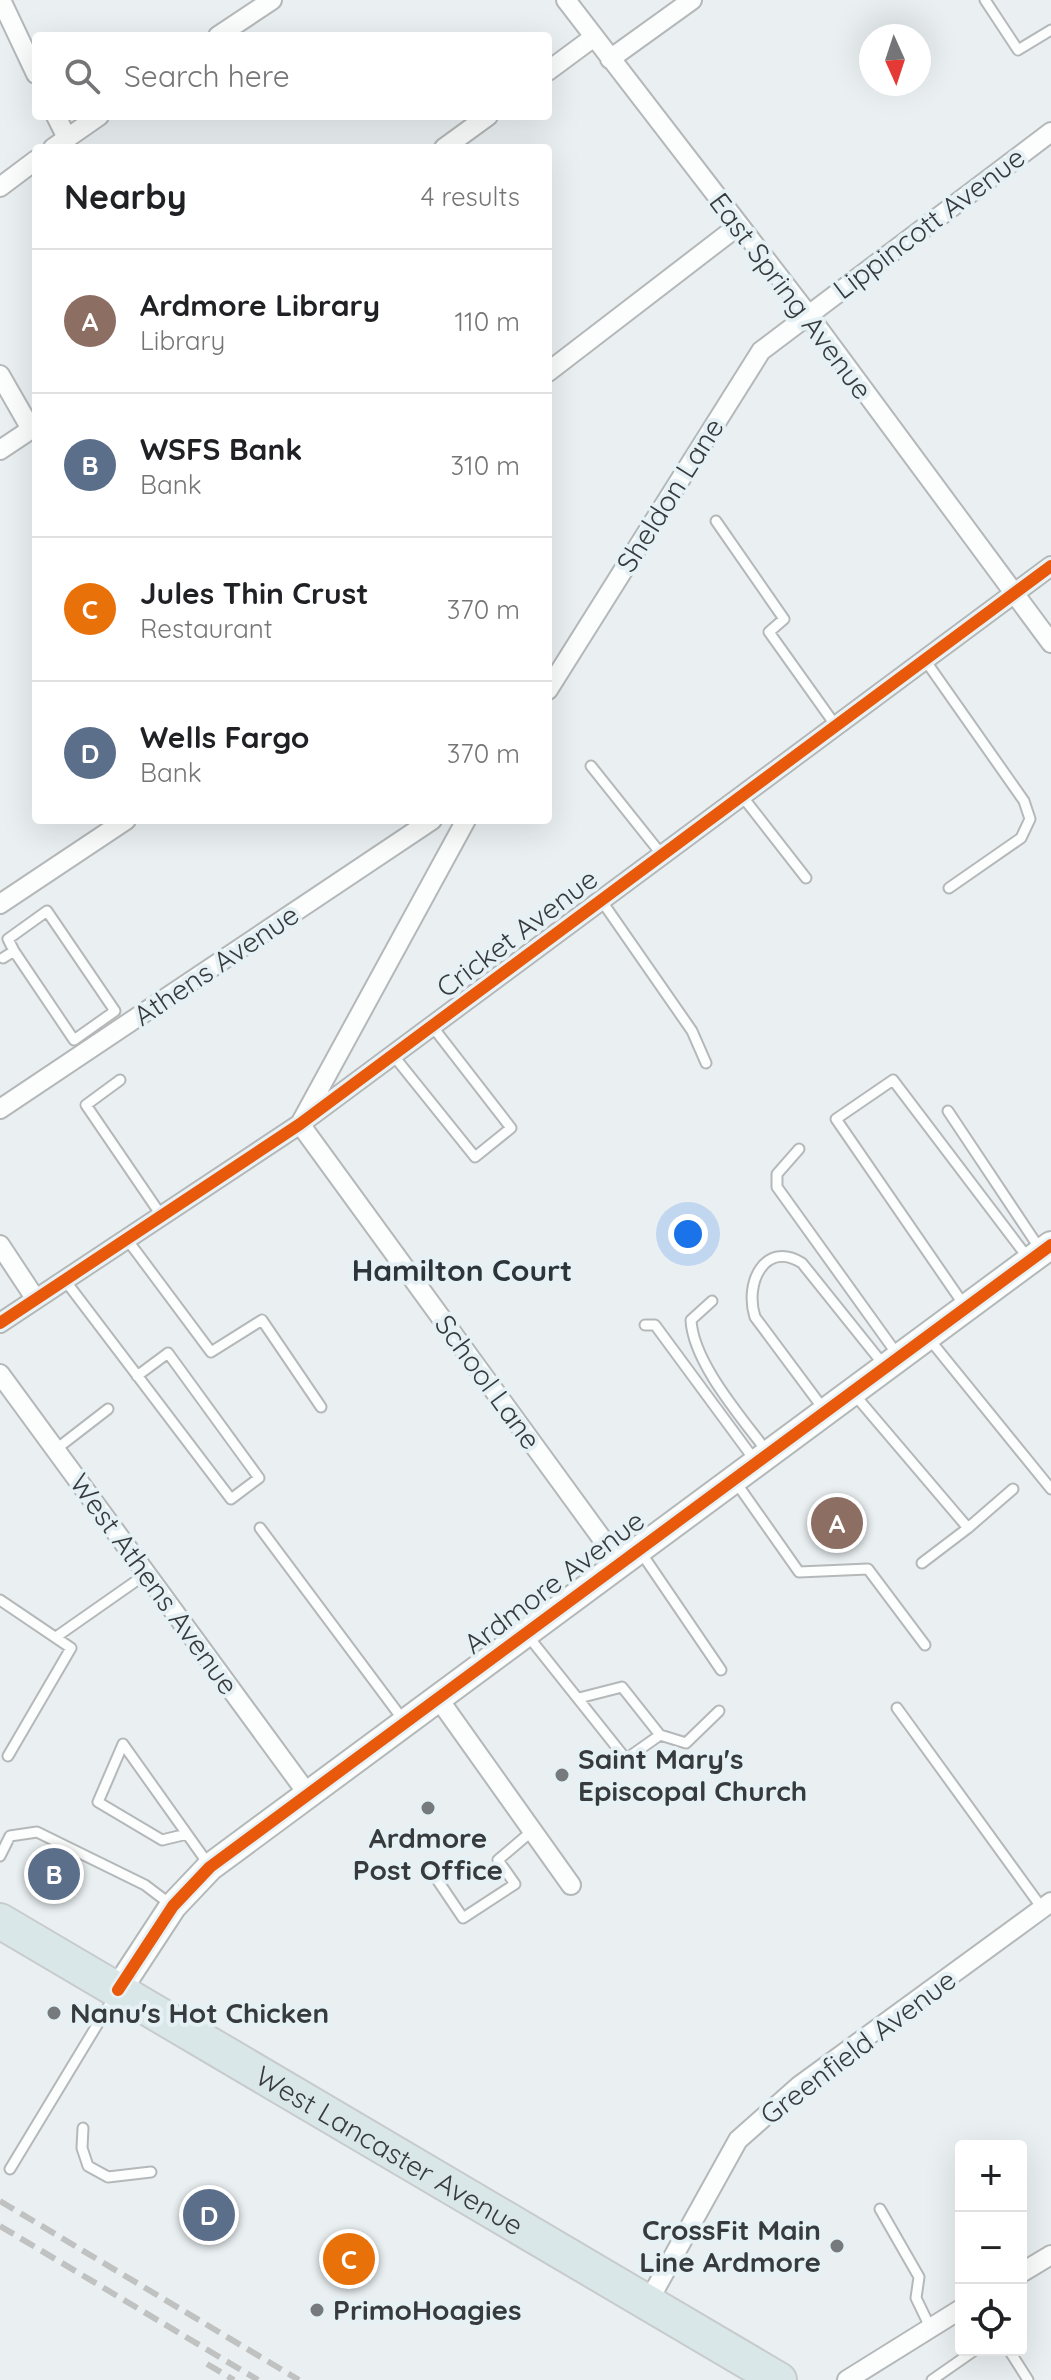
<!DOCTYPE html>
<html lang="en">
<head>
<meta charset="utf-8">
<style>
  body { margin:0; font-family:Quicksand,sans-serif; background:#f2f2f2; color:#202124 }
  .controls { position:absolute; right:24px; bottom:24px; display:grid; overflow:hidden; border-radius:8px; box-shadow:0 8px 32px #0002 }
  .controls button { width:72px; height:72px; display:grid; place-items:center; padding:0; border:0; border-bottom:2px solid #e0e0e0; background:#fff; color:#202124; font:40px sans-serif }
  .compass { position:absolute; left:859px; top:24px; width:72px; height:72px; border-radius:50%; background:#fff; box-shadow:0 8px 32px #0002; rotate:177deg }
  .you { position:absolute; left:688px; top:1234px; width:28px; height:28px; margin:-20px; border:6px solid #fff; border-radius:50%; background:#1a73e8; box-shadow:0 0 0 12px #1a73e833 }
  .badge { display:grid; place-items:center; width:52px; height:52px; border-radius:50%; background:#1a73e8; color:#fff; font-size:26px; font-weight:700 }
  .pin { position:absolute; translate:-50% -50%; border:4px solid #fff; box-shadow:0 2px 8px #0006 }
  .list { margin:0; padding:0; list-style:none }
  h2 { display:flex; justify-content:space-between; align-items:center; height:104px; margin:0; padding:0 32px; font-size:34px }
  h2 small { font-size:26px; font-weight:400; color:#757577 }
  .list li { display:grid; grid-template-columns:52px 1fr auto; gap:24px; align-items:center; box-sizing:border-box; height:144px; padding:0 32px; border-top:2px solid #e0e0e0 }
  .list b { display:block; font-size:30px; white-space:nowrap }
  .list p { margin:0; font-size:26px; white-space:nowrap; color:#757577 }
  .list em { font-size:26px; font-style:normal; color:#757577 }
  .icon { flex:none; width:44px; height:44px; fill:none; stroke:currentColor; stroke-width:2; stroke-linecap:round; stroke-linejoin:round }
  .map { position:relative; flex:none; width:1051px; height:2380px; overflow:hidden }
  .search { position:absolute; background:#fff; box-shadow:0 8px 32px #0002; left:32px; top:32px; width:520px; height:88px; display:flex; align-items:center; gap:20px; box-sizing:border-box; padding:0 28px; border-radius:8px; color:#757577; font-size:30px }
  .panel { position:absolute; background:#fff; box-shadow:0 8px 32px #0002; left:32px; top:144px; width:520px; height:680px; border-radius:8px }
  .map>svg:first-child { display:block }
  .lines { fill:none; stroke-linecap:round; stroke-linejoin:round }
  .lane-casing { stroke:#b4b8b9; stroke-width:13 }
  .street-casing { stroke:#b4b8b9; stroke-width:22 }
  .secondary-casing { stroke:#b4b8b9; stroke-width:30 }
  .highway-casing { stroke:#c8cbcc; stroke-width:38 }
  .lane { stroke:#fcfdfd; stroke-width:9 }
  .street { stroke:#fcfdfd; stroke-width:18 }
  .secondary { stroke:#fcfdfd; stroke-width:26 }
  .highway { stroke:#dae7e8; stroke-width:34 }
  .rail { stroke:#c0c2c2; stroke-width:6; stroke-dasharray:16 8; stroke-linecap:butt }
  .cycleway-casing { stroke:#e6f1f6; stroke-width:17 }
  .cycleway { stroke:#e8590c; stroke-width:12 }
  .poi-dot { fill:#767a7c; stroke:#e6f1f6; stroke-width:3 }
  .labels { text-anchor:middle; stroke-width:8; stroke-linejoin:round; paint-order:stroke }
  .street-label { font-size:28px; fill:#373b3d; stroke:#e6f1f6 }
  .poi-label { font-size:28px; font-weight:bold; fill:#373b3d; stroke:#e6f1f6; text-anchor:start }
  .neighbourhood-label { font-size:30px; font-weight:bold; fill:#2d3539; stroke:#e6f1f6 }
</style>
</head>
<body>
<div class="map">
<svg width="1051" height="2380" viewBox="0 0 1051 2380">
  <rect width="100%" height="100%" fill="#eaf0f2"/>
  <g class="lines">
    <defs>
      <path id="lane" d="M985,0l33,50 33,-20
        M716,521l68,98 -15,13 67,94
        M925,660l99,141 6,18 -9,19 -72,50
        M591,766l71,89
        M742,796l64,82
        M601,900l91,131 14,32
        M3,958l11,-7 60,89 41,-29 -68,-100 -39,28 6,12
        M393,1055l82,102 36,-29 -79,-102
        M120,1080l-34,25 75,110
        M948,1111l92,138
        M799,1149l-22,25v13l120,167
        M126,1238l85,114 51,-32 59,87
        M64,1279l167,220 28,-21 -91,-125 -31,23
        M712,1301l-21,19c2,43 52,99 77,133
        M964,1305l-128,-186 57,-39 135,178
        M645,1325h10l101,137
        M930,1340l121,149
        M854,1394l114,134 -46,35
        M825,1411l-70,-94c-11,-34 10,-77 47,-54l81,101
        M55,1450l53,-41
        M735,1481l64,91 69,-3 57,76
        M260,1528l144,193
        M968,1528l45,-39
        M640,1551l81,119
        M0,1600l71,48 -63,108
        M528,1636l98,123 34,-24 -38,-48 -43,11
        M56,1637l90,-63
        M897,1708l145,200
        M660,1735l26,8 33,-32
        M187,1834l-25,6 -64,-38 25,-58 86,121
        M0,1856l10,-20 27,-4 108,53 25,19
        M430,1869l33,49 52,-34 -17,-24 34,-29
        M83,2128l-1,20 6,18 20,11 43,-5
        M10,2169l104,-172
        M880,2209l39,68 -3,21 14,29
        M1009,2350l19,30
        M932,2380l43,-30"/>
      <path id="street" d="M1,0l35,74
        M566,0l241,313 244,330
        M218,36l54,-36
        M610,59l82,-59
        M548,71l46,-34
        M56,116l11,22
        M53,148l46,-32
        M444,148l44,-32
        M0,187l36,-27
        M548,372l190,-146
        M0,375l31,54
        M0,450l36,-24
        M548,690l213,-339 290,-219
        M466,820l-166,304 319,438
        M0,904l126,-84
        M0,1109l432,-289
        M0,1245l35,53
        M0,1323l300,-199 751,-558
        M0,1374l307,419
        M438,1698l133,187
        M1021,2273l30,-18
        M648,2302l90,-162 61,-54 252,-184
        M847,2380l114,-71"/>
      <path id="secondary" d="M118,1990l55,-84 37,-39 841,-622"/>
      <g id="highway">
        <path id="s1" d="M0,1921l779,459"/>
      </g>
    </defs>
    <use href="#lane" class="lane-casing"/>
    <use href="#street" class="street-casing"/>
    <use href="#secondary" class="secondary-casing"/>
    <use href="#highway" class="highway-casing"/>
    <use href="#lane" class="lane"/>
    <use href="#street" class="street"/>
    <use href="#secondary" class="secondary"/>
    <use href="#highway" class="highway"/>
    <path class="rail" d="M0,2201l299,179
      M0,2226l258,154
      M207,2364l27,16"/>
    <defs>
      <path id="cycleway" d="M0,1323l300,-199 751,-558
        M118,1990l55,-84 37,-39 841,-622"/>
    </defs>
    <use href="#cycleway" class="cycleway-casing"/>
    <use href="#cycleway" class="cycleway"/>
  </g>
  <g class="poi-dot">
    <circle cx="562" cy="1775" r="8"/>
    <circle cx="428" cy="1808" r="8"/>
    <circle cx="54" cy="2013" r="8"/>
    <circle cx="837" cy="2246" r="8"/>
    <circle cx="317" cy="2310" r="8"/>
  </g>
  <g class="labels">
    <g class="street-label">
      <text transform="translate(929 223) rotate(-37)" y="10">Lippincott Avenue</text>
      <text transform="translate(791 296) rotate(53)" y="10">East Spring Avenue</text>
      <text transform="translate(670 495) rotate(-58)" y="10">Sheldon Lane</text>
      <text transform="translate(517 933) rotate(-37)" y="10">Cricket Avenue</text>
      <text transform="translate(216 965) rotate(-34)" y="10">Athens Avenue</text>
      <text transform="translate(488 1382) rotate(54)" y="10">School Lane</text>
      <text transform="translate(554 1582) rotate(-37)" y="10">Ardmore Avenue</text>
      <text transform="translate(154 1584) rotate(54)" y="10">West Athens Avenue</text>
      <text transform="translate(858 2047) rotate(-37)" y="10">Greenfield Avenue</text>
      <text dy="10" stroke="none"><textPath href="#s1" startOffset="452">West Lancaster Avenue</textPath></text>
    </g>
    <g class="poi-label">
      <text x="578" y="1769">Saint Mary's<tspan x="578" dy="32">Episcopal Church</tspan></text>
      <text x="428" y="1848" text-anchor="middle">Ardmore<tspan x="428" dy="32">Post Office</tspan></text>
      <text x="70" y="2023">Nanu's Hot Chicken</text>
      <text x="821" y="2240" text-anchor="end">CrossFit Main<tspan x="821" dy="32">Line Ardmore</tspan></text>
      <text x="333" y="2320">PrimoHoagies</text>
    </g>
    <g class="neighbourhood-label">
      <text x="462" y="1281">Hamilton Court</text>
    </g>
  </g>
</svg>
<div class="controls">
<button>+</button>
<button>−</button>
<button><svg class="icon" aria-label="locate" viewBox="0 0 24 24"><circle cx="12" cy="12" r="6"/><path d="M12 2v4M12 18v4M2 12h4M18 12h4"/></svg></button>
</div>
<svg class="compass" viewBox="-18 -18 36 36"><path d="M0-13l5 13h-10z" fill="#e53935"/><path d="M0 13l5-13h-10z" fill="#757577"/></svg>
<div class="you"></div>
<div class="pin badge" style="left:837px;top:1523px;background:#8d6e63">A</div>
<div class="pin badge" style="left:54px;top:1874px;background:#5c6f8a">B</div>
<div class="pin badge" style="left:349px;top:2259px;background:#e8710a">C</div>
<div class="pin badge" style="left:209px;top:2215px;background:#5c6f8a">D</div>
<div class="search"><svg class="icon" aria-label="search" viewBox="0 0 24 24"><circle cx="10" cy="10" r="6"/><path d="M15 15l6 6"/></svg>Search here</div>
<section class="panel">
<h2>Nearby<small>4 results</small></h2>
<ul class="list">
<li><span class="badge" style="background:#8d6e63">A</span><div><b>Ardmore Library</b><p>Library</p></div><em>110 m</em></li>
<li><span class="badge" style="background:#5c6f8a">B</span><div><b>WSFS Bank</b><p>Bank</p></div><em>310 m</em></li>
<li><span class="badge" style="background:#e8710a">C</span><div><b>Jules Thin Crust</b><p>Restaurant</p></div><em>370 m</em></li>
<li><span class="badge" style="background:#5c6f8a">D</span><div><b>Wells Fargo</b><p>Bank</p></div><em>370 m</em></li>
</ul>
</section>
</div>
</body>
</html>
